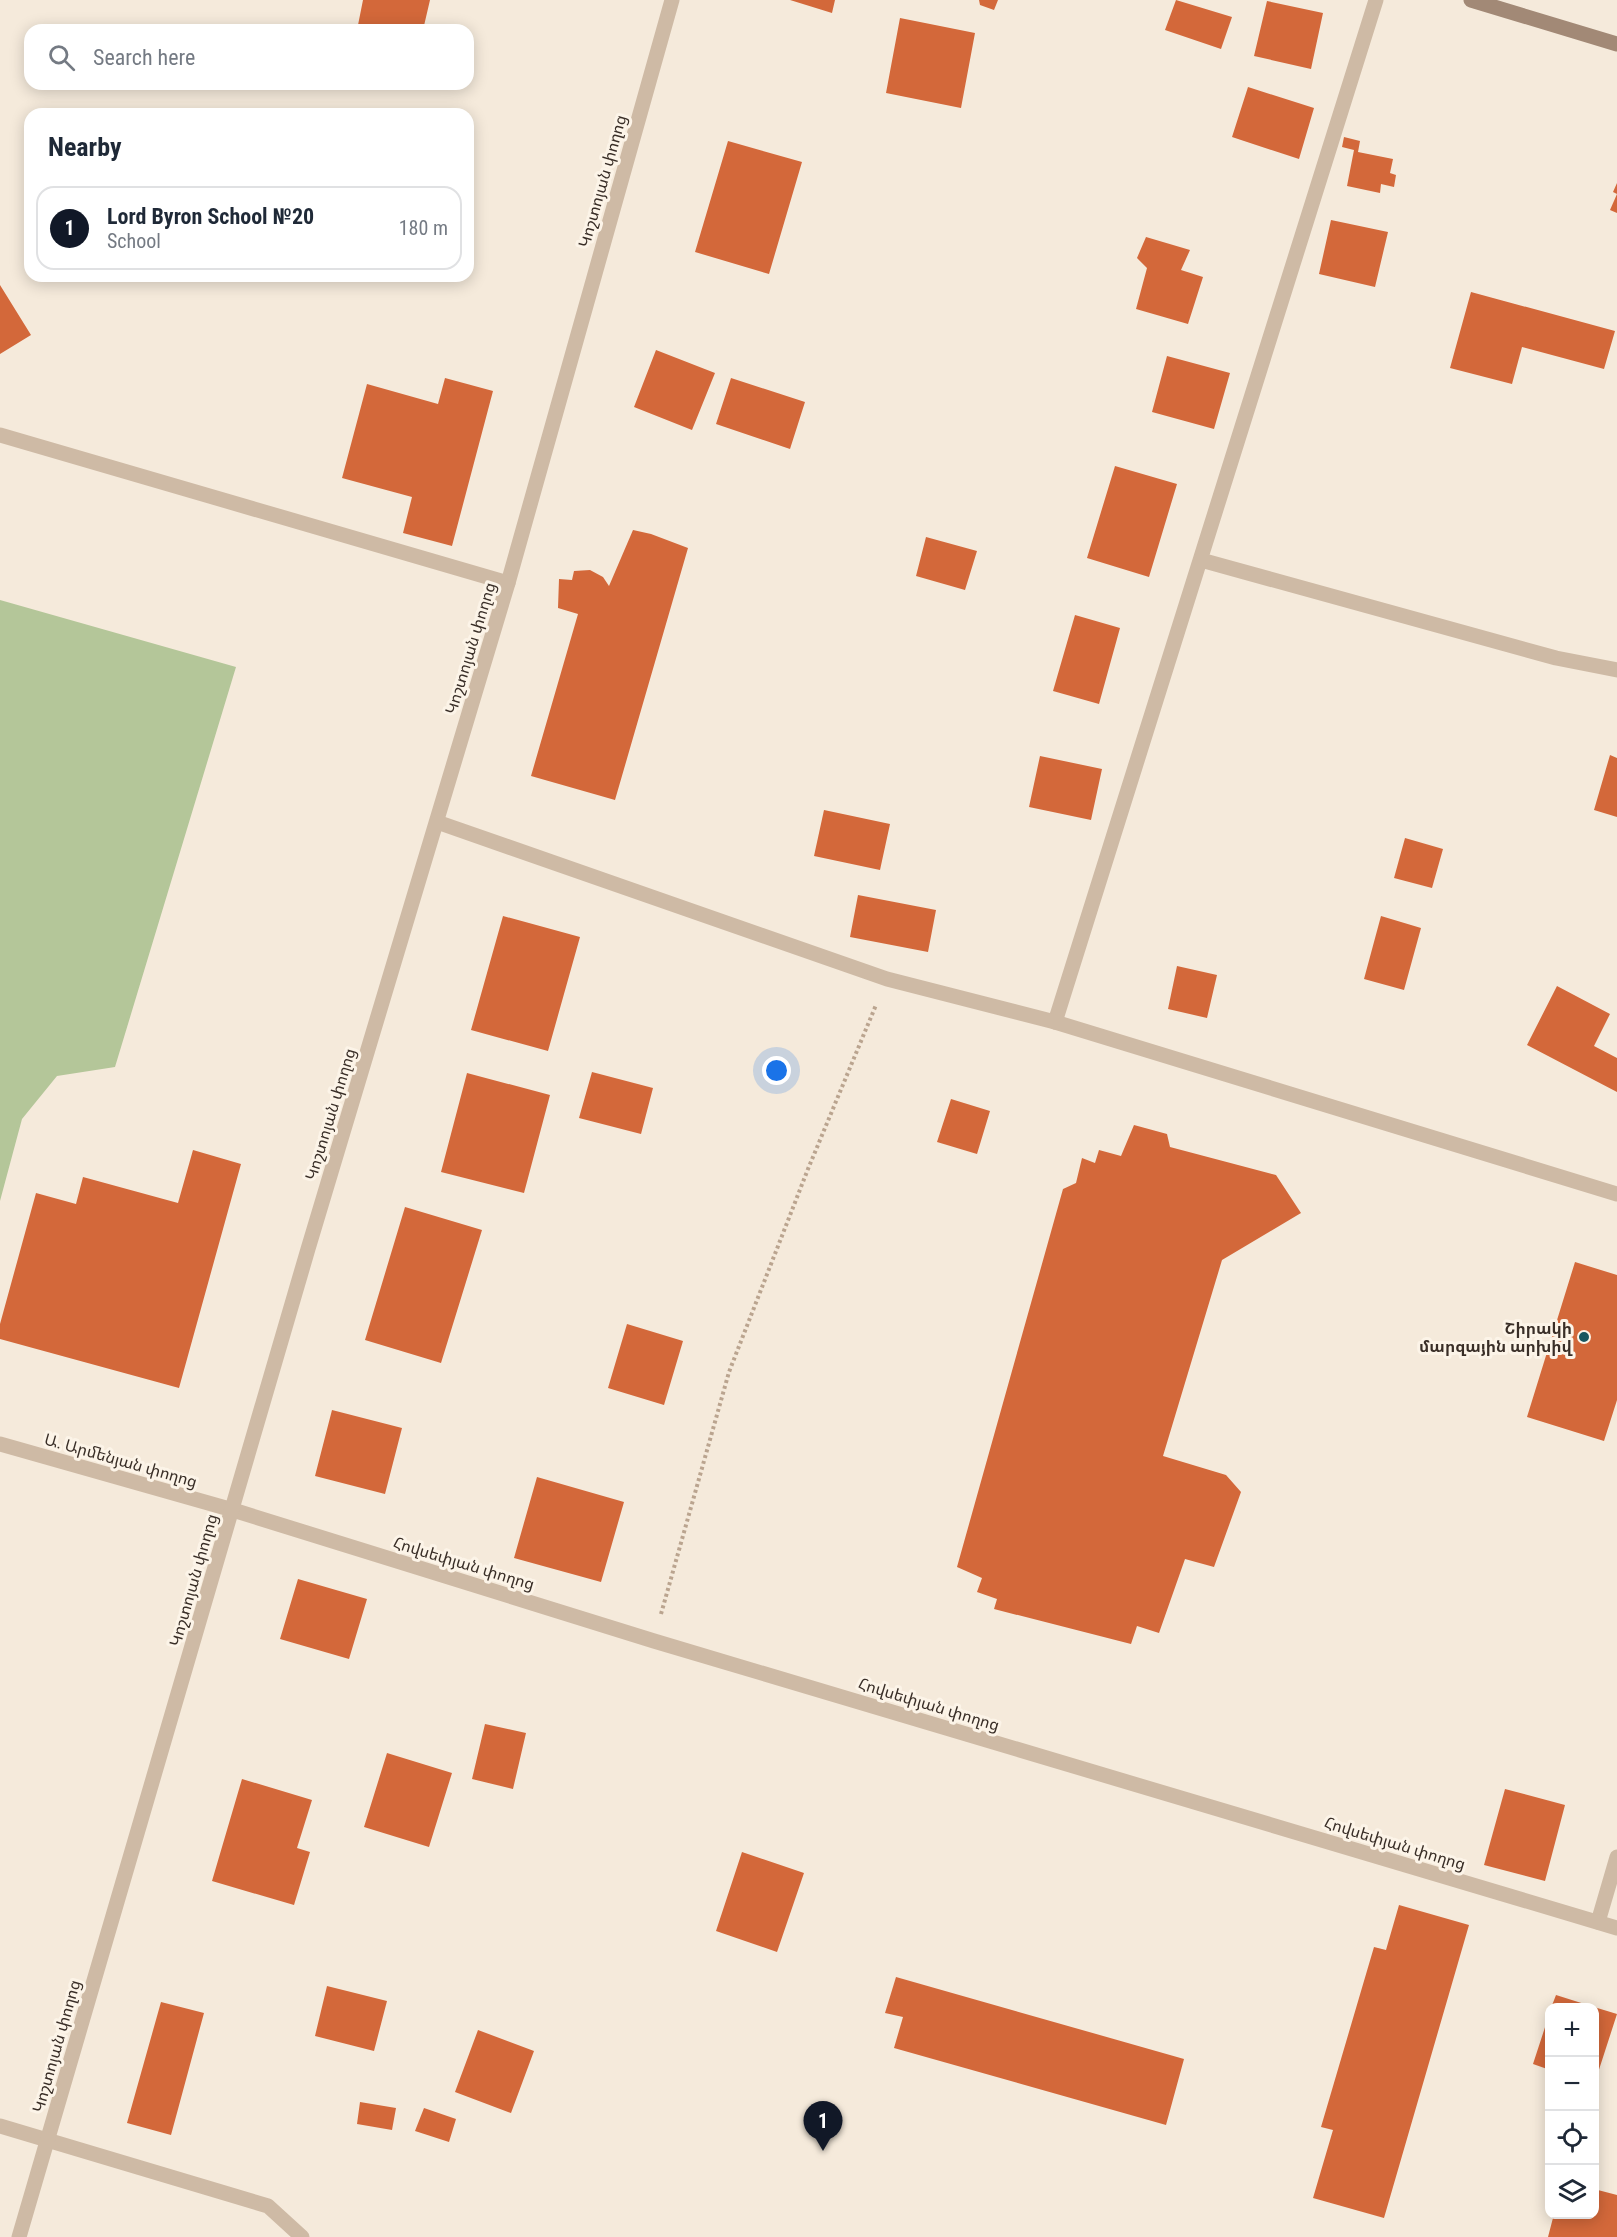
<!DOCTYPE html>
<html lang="en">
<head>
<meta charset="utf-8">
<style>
  body { margin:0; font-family:"Roboto Condensed","Noto Sans Armenian",sans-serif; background:#f2f2f3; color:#1f2937 }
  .controls { position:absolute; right:18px; bottom:18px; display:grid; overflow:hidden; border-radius:12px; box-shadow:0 3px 15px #0003 }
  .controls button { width:54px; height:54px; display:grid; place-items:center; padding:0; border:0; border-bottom:2px solid #e0e1e3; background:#fff; color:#1f2937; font:30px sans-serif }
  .you { position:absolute; left:777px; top:1071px; width:21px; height:21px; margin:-15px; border:4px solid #fff; border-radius:50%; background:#1a73e8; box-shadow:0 0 0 9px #1a73e833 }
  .badge { display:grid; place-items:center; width:39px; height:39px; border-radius:50%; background:#111827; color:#fff; font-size:20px; font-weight:700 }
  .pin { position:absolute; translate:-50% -50px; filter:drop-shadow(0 2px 3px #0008) }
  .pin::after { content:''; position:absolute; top:32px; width:21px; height:18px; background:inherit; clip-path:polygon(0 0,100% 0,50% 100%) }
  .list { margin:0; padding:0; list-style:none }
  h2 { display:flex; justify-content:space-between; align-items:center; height:78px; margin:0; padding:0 24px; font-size:26px }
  h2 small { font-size:20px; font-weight:400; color:#747a83 }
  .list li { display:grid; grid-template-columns:39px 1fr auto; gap:18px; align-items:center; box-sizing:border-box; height:84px; margin:0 12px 12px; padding:0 12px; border:2px solid #e0e1e3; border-radius:18px }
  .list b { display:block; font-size:22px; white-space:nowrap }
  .list p { margin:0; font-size:20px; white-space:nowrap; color:#747a83 }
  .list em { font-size:20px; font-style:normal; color:#747a83 }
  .icon { flex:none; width:33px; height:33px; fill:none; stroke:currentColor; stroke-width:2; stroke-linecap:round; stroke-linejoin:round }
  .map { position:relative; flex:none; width:1617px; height:2237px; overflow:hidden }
  .search { position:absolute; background:#fff; box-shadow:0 3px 15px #0003; left:24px; top:24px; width:450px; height:66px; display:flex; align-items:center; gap:15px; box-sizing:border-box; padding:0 21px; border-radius:18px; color:#747a83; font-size:22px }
  .panel { position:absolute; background:#fff; box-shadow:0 3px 15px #0003; left:24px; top:108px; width:450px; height:174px; border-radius:18px }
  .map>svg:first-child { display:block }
  .green { fill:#b4c699 }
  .building { fill:#d3683a }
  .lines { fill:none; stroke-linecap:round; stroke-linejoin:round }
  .path { stroke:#baa48f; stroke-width:4; stroke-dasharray:3 3; stroke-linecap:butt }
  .service { stroke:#cebaa5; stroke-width:15 }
  .minor { stroke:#cebaa5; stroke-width:15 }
  .tertiary { stroke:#cebaa5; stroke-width:15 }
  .secondary { stroke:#a28976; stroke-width:15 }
  .poi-dot { fill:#185760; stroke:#fcf4e8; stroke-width:2 }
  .labels { text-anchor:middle; stroke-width:6; stroke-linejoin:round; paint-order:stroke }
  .street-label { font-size:16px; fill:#392e27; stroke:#fcf4e8 }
  .poi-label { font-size:16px; font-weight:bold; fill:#392e27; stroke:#fcf4e8; text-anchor:end }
</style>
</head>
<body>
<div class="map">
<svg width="1617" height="2237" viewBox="0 0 1617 2237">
  <rect width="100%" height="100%" fill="#f5eadb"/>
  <path class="green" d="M0,600l236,67 -121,400 -58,9 -35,43 -22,82z"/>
  <path class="building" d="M363,0h67l-7,30h-66z
    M790,0h45l-3,13z
    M979,0h19l-4,10 -14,-5z
    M1176,0l56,17 -11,32 -56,-19z
    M1267,1l56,12 -12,56 -57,-13z
    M900,18l75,15 -14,75 -75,-15z
    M1248,87l66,21 -15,51 -67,-22z
    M1344,137l16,4 -2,11 35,7 -3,14 6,2 -2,12 -13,-3 -1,9 -33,-7 7,-36 -12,-3z
    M728,141l74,21 -33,112 -74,-22z
    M1617,183v30l-7,-3 7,-16 -4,-2z
    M1331,220l57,12 -13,55 -56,-13z
    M1146,237l44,13 -9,20 22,7 -15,47 -52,-15 11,-41 -10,-10z
    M0,285l31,50 -31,19z
    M1471,292l144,39 -11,38 -82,-22 -10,37 -62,-16z
    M656,350l59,23 -23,57 -58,-23z
    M1167,356l63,17 -16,56 -62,-17z
    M445,378l48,13 -41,155 -49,-13 9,-36 -70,-19 25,-94 71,20z
    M731,378l74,24 -15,47 -74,-25z
    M1115,466l62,18 -28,93 -62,-19z
    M633,530l18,4 37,14 -73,252 -84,-24 47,-162 -20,-6 1,-29 13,1 2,-9 16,-1 13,7 6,9z
    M926,537l51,14 -12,39 -49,-14z
    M1075,615l45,13 -21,76 -46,-13z
    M1610,755l7,3v59l-23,-7z
    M1040,756l62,13 -11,51 -62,-13z
    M824,810l66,14 -10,46 -66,-14z
    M1405,838l38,11 -11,39 -38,-10z
    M858,895l78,15 -8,42 -78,-15z
    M503,916l77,21 -32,114 -77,-21z
    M1381,916l40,12 -17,62 -40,-11z
    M1177,966l40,9 -10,43 -39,-9z
    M1557,986l53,28 -16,32 23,12v34l-90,-47z
    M592,1072l61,16 -12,46 -62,-16z
    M467,1073l83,22 -26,98 -83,-21z
    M951,1099l39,12 -13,43 -40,-12z
    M1134,1125l33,9 3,13 106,28 25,38 -79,47 -59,196 63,19 15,17 -27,75 -29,-8 -26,74 -22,-7 -6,18 -137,-35 3,-10 -20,-7 5,-14 -25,-11 106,-378 13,-6 6,-25 13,5 4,-13 22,6z
    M193,1150l48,14 -62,224 -179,-49v-15l36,-131 40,11 7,-27 95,26z
    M405,1207l77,23 -41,133 -76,-23z
    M1575,1262l42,13v125l-13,41 -77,-24z
    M627,1324l56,17 -19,64 -56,-17z
    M332,1410l70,18 -17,66 -70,-18z
    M537,1477l87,25 -23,80 -87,-24z
    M298,1579l69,20 -18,60 -69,-20z
    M485,1724l41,9 -13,56 -41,-10z
    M387,1753l65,20 -23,74 -65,-20z
    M242,1779l70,21 -15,48 13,4 -16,53 -82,-24z
    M1505,1789l60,16 -20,76 -61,-16z
    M742,1852l62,21 -27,79 -61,-21z
    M1399,1905l70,20 -85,293 -71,-20 20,-68 -12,-3 53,-180 12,3z
    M896,1977l288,82 -18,66 -272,-77 9,-31 -18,-4z
    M327,1986l60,15 -13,50 -59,-15z
    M1556,1995l38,12v1h-43z
    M161,2002l43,11 -33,122 -44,-12z
    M1594,2007l23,7 -22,68h-1z
    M1549,2015h1v55l-17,-6z
    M478,2030l56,21 -23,62 -56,-21z
    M360,2102l36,6 -4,22 -35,-6z
    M424,2108l32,11 -7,23 -34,-11z
    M1594,2189l23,6v42h-69l6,-23h40z"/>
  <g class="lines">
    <path class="path" d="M661,1614l68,-242 79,-203 68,-164"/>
    <path class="service" d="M0,435l508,148
      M1201,560l355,98 61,12
      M1055,1022l321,-1022
      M1598,1922l19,-65"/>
    <path class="minor" d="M437,822l450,157 168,43 562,172
      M0,1444l233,66 421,131 963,287
      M0,2126l268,80 34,31"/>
    <path class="tertiary" d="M19,2237l289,-988 200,-666 164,-583"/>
    <path class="secondary" d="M1471,0l146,44"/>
  </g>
  <circle class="poi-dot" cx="1584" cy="1337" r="6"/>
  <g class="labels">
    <g class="street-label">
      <text transform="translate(602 181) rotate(-74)" y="6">Կոշտոյան փողոց</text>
      <text transform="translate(470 648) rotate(-73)" y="6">Կոշտոյան փողոց</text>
      <text transform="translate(330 1114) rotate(-73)" y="6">Կոշտոյան փողոց</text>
      <text transform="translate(121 1460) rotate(16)" y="6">Ա. Արմենյան փողոց</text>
      <text transform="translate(464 1563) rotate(17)" y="6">Հովսեփյան փողոց</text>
      <text transform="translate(193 1580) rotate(-74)" y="6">Կոշտոյան փողոց</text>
      <text transform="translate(929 1704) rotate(17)" y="6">Հովսեփյան փողոց</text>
      <text transform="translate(1395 1843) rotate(17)" y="6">Հովսեփյան փողոց</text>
      <text transform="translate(56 2046) rotate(-74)" y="6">Կոշտոյան փողոց</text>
    </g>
    <g class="poi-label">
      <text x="1572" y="1334">Շիրակի<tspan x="1572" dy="18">մարզային արխիվ</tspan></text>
    </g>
  </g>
</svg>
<div class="controls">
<button>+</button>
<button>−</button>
<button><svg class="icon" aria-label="locate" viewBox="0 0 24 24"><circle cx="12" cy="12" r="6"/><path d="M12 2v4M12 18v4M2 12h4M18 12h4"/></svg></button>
<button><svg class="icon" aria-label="layers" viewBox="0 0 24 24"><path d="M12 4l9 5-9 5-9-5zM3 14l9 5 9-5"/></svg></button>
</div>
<div class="you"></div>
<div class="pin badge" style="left:823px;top:2151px">1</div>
<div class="search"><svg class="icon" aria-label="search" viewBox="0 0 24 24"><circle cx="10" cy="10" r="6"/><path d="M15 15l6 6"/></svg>Search here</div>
<section class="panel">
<h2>Nearby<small></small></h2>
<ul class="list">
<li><span class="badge">1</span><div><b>Lord Byron School №20</b><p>School</p></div><em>180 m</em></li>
</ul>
</section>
</div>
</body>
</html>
